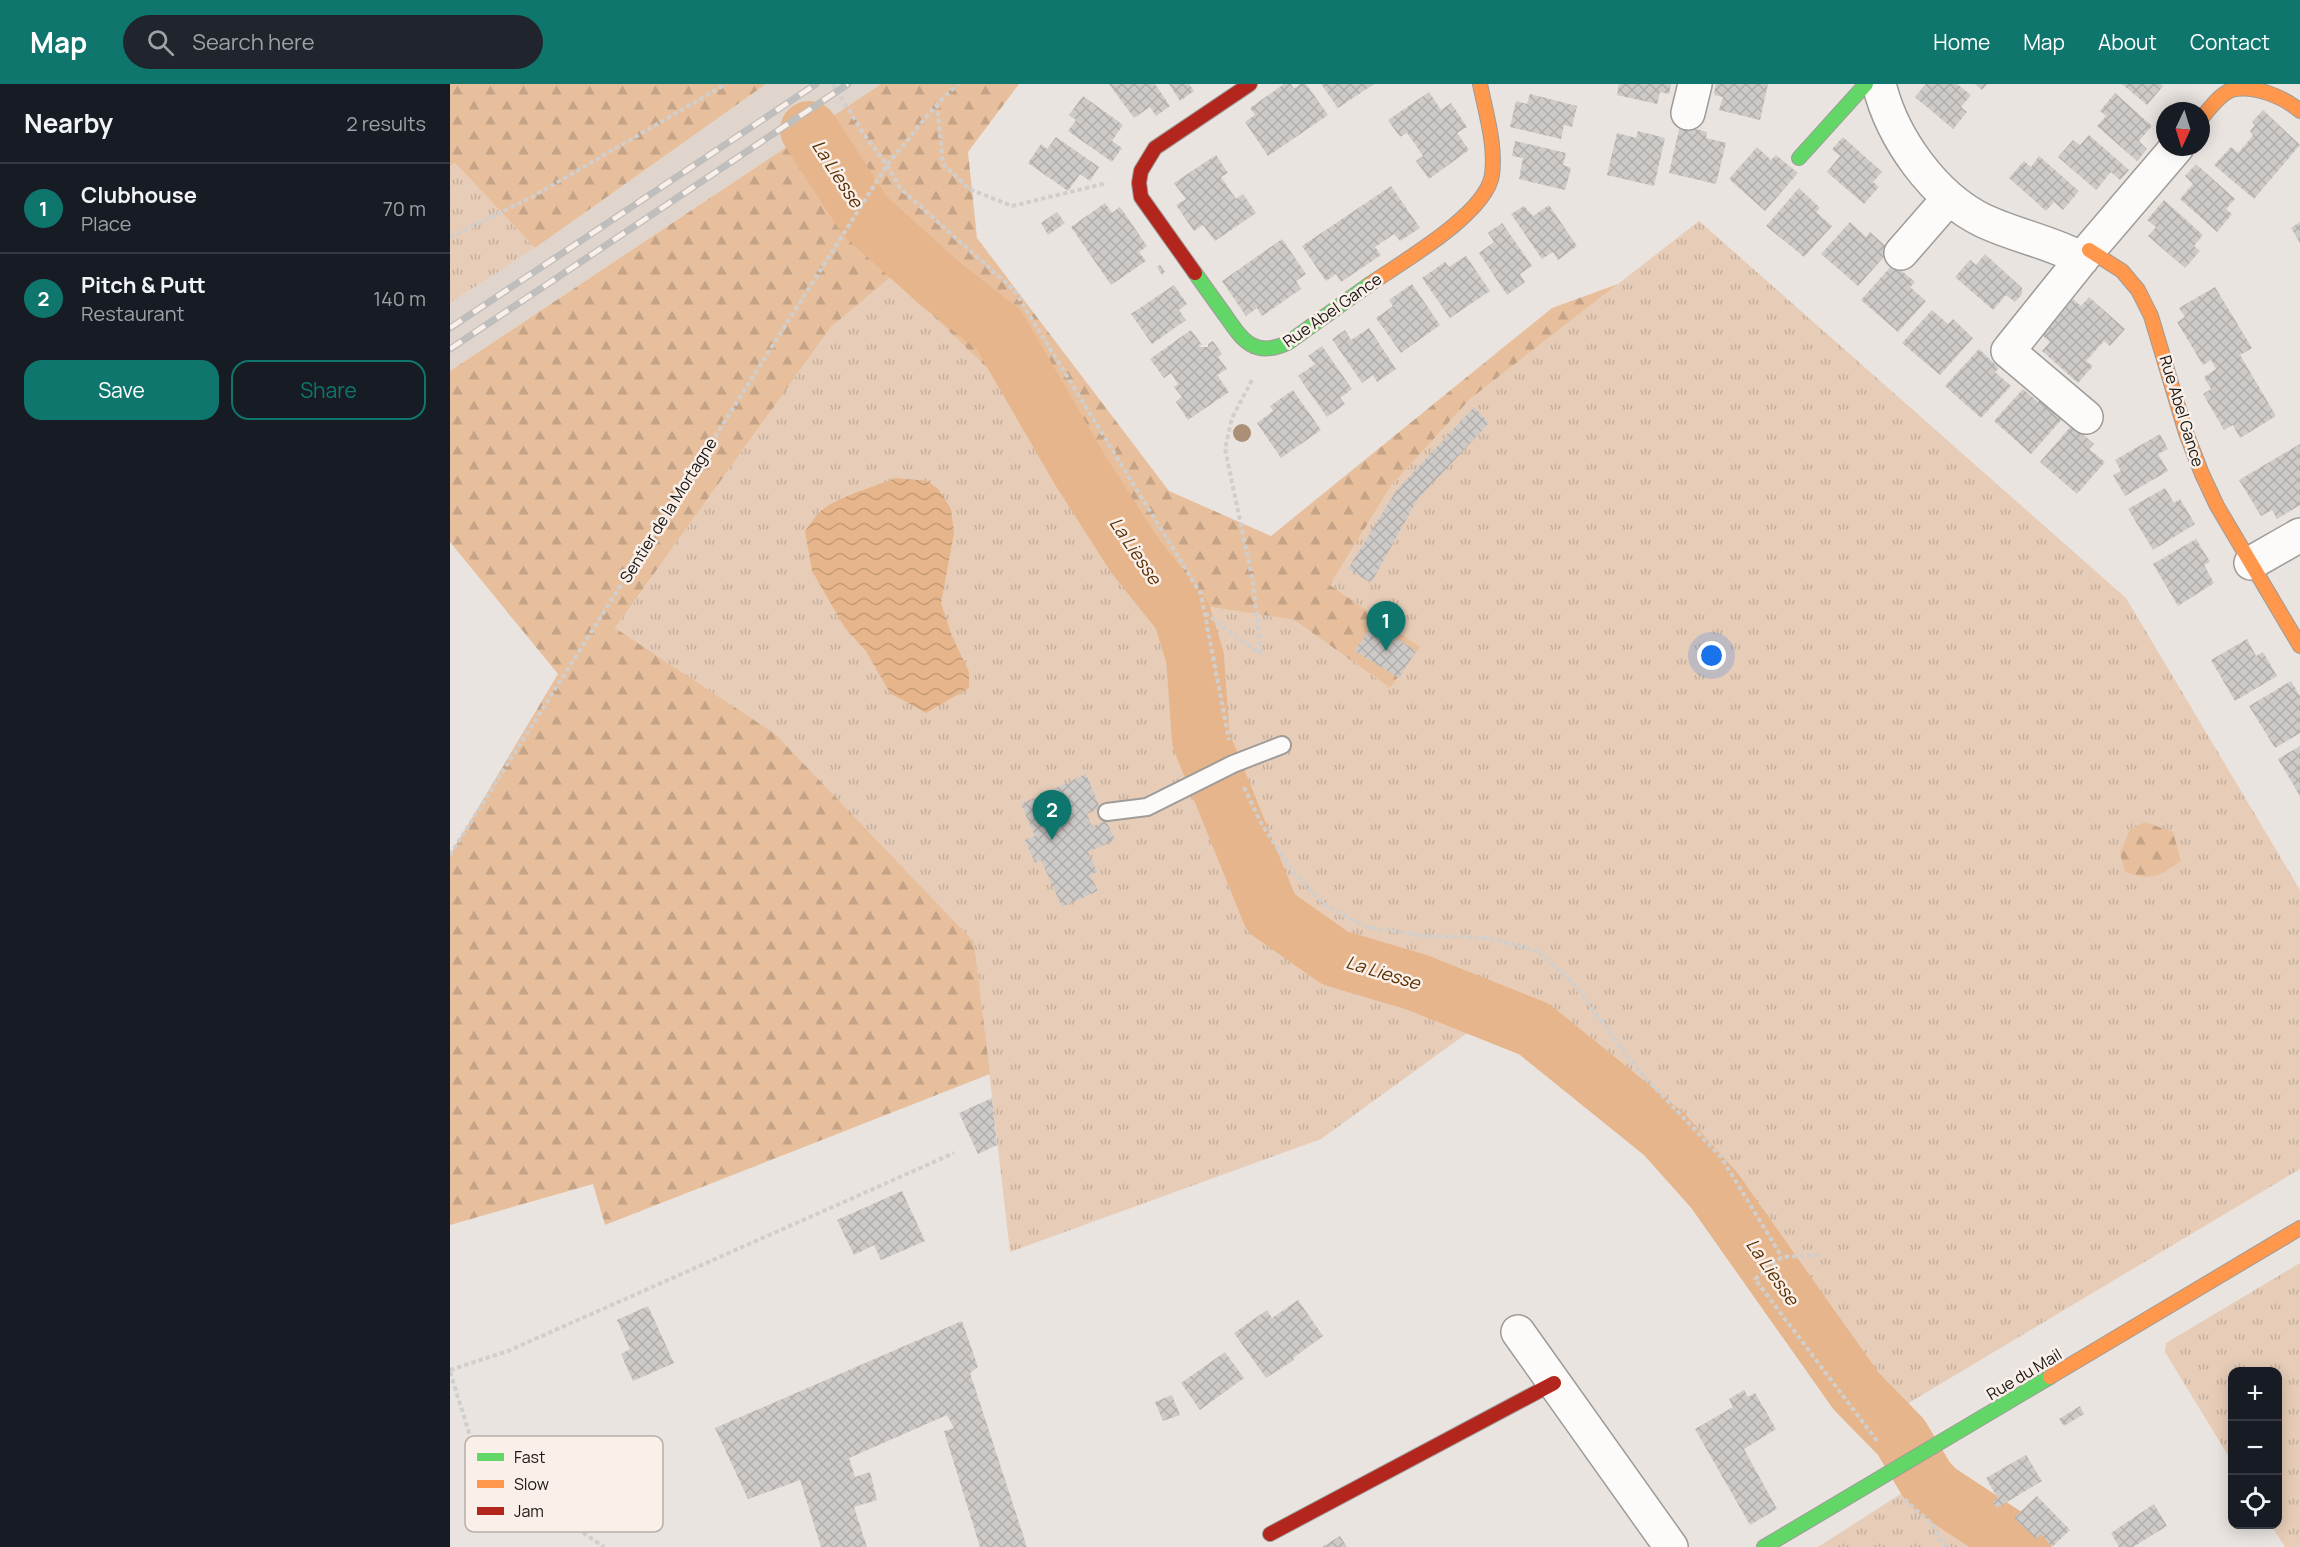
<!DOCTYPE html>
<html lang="en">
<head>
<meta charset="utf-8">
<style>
  body { margin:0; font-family:Manrope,sans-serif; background:#20242c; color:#f1f3f6 }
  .controls { position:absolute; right:18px; bottom:18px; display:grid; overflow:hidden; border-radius:12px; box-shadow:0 3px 15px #0003 }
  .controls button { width:54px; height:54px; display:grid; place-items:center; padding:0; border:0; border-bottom:2px solid #363941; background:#171b24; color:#f1f3f6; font:30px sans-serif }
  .compass { position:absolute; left:1706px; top:18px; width:54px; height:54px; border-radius:50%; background:#171b24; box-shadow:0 3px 15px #0003; rotate:184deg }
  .you { position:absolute; left:1262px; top:572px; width:21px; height:21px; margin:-15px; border:4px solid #fff; border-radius:50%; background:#1a73e8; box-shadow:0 0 0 9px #1a73e833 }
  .badge { display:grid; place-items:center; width:39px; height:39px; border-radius:50%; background:#0f766e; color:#fff; font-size:20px; font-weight:700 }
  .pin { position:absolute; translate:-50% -50px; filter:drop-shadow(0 2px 3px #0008) }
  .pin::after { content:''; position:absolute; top:32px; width:21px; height:18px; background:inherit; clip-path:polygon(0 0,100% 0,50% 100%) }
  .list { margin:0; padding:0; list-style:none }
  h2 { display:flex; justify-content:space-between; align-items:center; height:78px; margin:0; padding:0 24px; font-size:26px }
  h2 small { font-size:20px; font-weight:400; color:#9ea1a6 }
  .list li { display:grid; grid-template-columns:39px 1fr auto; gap:18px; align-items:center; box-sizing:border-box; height:90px; padding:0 24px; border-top:2px solid #363941 }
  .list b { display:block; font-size:22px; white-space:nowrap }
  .list p { margin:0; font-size:20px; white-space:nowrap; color:#9ea1a6 }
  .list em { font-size:20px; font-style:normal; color:#9ea1a6 }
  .actions { display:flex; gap:12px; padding:18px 24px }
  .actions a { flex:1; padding:14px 0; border:2px solid #0f766e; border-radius:18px; text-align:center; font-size:21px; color:#0f766e }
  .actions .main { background:#0f766e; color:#fff }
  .icon { flex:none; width:33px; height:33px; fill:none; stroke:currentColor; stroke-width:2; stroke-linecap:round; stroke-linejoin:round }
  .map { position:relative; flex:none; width:1850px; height:1463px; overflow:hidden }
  header { display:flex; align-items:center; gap:36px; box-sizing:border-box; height:84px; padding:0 30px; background:#0f766e; color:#fff }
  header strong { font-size:28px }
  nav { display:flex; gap:33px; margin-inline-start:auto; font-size:21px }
  .search { width:420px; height:54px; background:#20242c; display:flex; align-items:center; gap:15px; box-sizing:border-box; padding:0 21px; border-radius:33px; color:#9ea1a6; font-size:22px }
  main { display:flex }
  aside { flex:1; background:#171b24 }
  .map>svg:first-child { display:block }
  .built { fill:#e0d5cc }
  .grass { fill:url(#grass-tufts) }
  .forest { fill:url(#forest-firs) }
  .water { fill:url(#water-waves) }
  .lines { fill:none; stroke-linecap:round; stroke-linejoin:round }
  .river { stroke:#e6b58b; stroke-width:58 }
  .building { fill:url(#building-cross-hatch) }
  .lane-casing { stroke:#9e9b98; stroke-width:20 }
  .street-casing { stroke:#9e9b98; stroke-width:36 }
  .fast-casing { stroke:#9e9b98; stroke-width:16 }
  .slow-casing { stroke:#9e9b98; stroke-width:16 }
  .jam-casing { stroke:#9e9b98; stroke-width:16 }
  .path { stroke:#d0cfcd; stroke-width:4; stroke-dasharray:4.5 3; stroke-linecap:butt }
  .lane { stroke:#fcfbfa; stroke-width:16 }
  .street { stroke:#fcfbfa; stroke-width:33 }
  .fast { stroke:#63d668; stroke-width:14 }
  .slow { stroke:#ff974d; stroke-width:14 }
  .jam { stroke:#b3261e; stroke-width:14 }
  .rail-casing { stroke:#bfbebc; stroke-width:7 }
  .rail { stroke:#faf0e9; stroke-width:4.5; stroke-dasharray:14; stroke-linecap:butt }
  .tree { fill:#ab9077 }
  .labels { text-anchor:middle; stroke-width:5; stroke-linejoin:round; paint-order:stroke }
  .street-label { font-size:16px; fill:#181512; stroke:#faf0e9 }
  .water-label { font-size:18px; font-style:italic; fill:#5a2f00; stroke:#faf0e9 }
  .key { fill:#faf0e9; stroke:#b6aea8; stroke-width:1.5 }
  .key-label { font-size:16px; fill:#181512 }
</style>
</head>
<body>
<header>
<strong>Map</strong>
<div class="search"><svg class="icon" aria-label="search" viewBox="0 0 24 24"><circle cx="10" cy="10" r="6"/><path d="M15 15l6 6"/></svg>Search here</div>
<nav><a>Home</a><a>Map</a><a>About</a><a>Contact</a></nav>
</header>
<main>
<aside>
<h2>Nearby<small>2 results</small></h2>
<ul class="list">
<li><span class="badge">1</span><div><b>Clubhouse</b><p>Place</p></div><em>70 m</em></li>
<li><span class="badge">2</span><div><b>Pitch &amp; Putt</b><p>Restaurant</p></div><em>140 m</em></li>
</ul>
<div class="actions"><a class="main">Save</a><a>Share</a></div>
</aside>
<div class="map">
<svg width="1850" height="1463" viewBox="0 0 1850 1463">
  <defs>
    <pattern id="grass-tufts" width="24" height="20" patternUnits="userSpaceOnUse" patternTransform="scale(1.5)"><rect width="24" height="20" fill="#e7cdb8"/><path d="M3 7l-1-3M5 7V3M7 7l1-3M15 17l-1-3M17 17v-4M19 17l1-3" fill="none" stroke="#c5af9d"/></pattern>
    <pattern id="forest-firs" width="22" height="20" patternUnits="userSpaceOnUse" patternTransform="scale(1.5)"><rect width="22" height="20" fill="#e7bf9d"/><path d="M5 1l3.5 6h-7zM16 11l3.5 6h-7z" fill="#c5a386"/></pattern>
    <pattern id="water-waves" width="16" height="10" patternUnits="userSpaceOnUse" patternTransform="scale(1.5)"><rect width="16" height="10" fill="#e6b58b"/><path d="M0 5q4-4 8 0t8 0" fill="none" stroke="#c59b77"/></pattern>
    <pattern id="building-cross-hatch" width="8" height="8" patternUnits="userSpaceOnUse" patternTransform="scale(1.5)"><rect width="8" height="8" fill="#cecac7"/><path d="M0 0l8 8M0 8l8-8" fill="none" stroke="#b0adaa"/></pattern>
  </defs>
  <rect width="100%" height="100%" fill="#e9e4e0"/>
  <path class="built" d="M316,0h115l-431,287v-68l85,-55z"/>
  <path class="grass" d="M5,79l80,85 -85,55v-137z
    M1249,137l427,377 174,292v279l-440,263 -19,-23 -190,-265 -141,-142 -189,137 -311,113 -36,-310 -359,-314 216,-301 61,-51 129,125 67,110 63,87 143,22 96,68 29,-41 -89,-62 61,-99 79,-87z
    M1850,1179v284h-15l-14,-22 7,-1v-152h-46v90l-67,-110 1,-9z
    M1488,1386l40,37 57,40h-217z"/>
  <path class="forest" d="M0,0h316l-231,164 -80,-85 -5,3z
    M431,0h138l-51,68 9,86 192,253 102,45 281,-228 66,-24 -148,115 -79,87 -61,99 90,62 -30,41 -96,-68 -143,-22 -63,-87 -67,-110 -129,-125 -61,51 -216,301 160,106 199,208 16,132 -385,151 -12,-41 -143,41v-370l108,-181 -108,-132v-171z
    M1695,738l28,10 8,29c-23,16 -28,20 -56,11l-5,-19 10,-24z"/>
  <path class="water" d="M445,394l33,3 11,9 12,19 3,24 -13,70 11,33 17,36v16l-43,25 -36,-20 -24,-42 -21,-23 -33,-57 -7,-40c5,-6 9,-14 15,-19 17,-16 53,-24 75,-34z"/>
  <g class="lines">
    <path class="river" d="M359,46l56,86 73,66 61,48 81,140 55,86 47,59 13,42 6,83 70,173 64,45 81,24 118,47 130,105 50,56 142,201 45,46 25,42 11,12 85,56"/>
  </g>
  <path class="building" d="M659,0h46l15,22 -14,10 -6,-9 -16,11z
    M719,0h20l5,7 -14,10z
    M834,0h7l3,5 6,-5h6l22,31 -60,41 -23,-34 10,-7 -5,-7z
    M871,0h53l-36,24z
    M1169,0h52l-2,10 -9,-2 -3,12 -40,-9z
    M1266,0h52l-8,36 -41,-10 4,-13 -9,-2z
    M1476,0h31l14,11 -10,12 6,5 -14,17 -38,-32z
    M1525,0h12l-5,6z
    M1672,0h39l2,2 -16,19z
    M979,8l12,18 10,-7 16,24 -10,6 12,17 -40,29 -13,-18 7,-5 -8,-12 -8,-11 -7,4 -12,-17z
    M1665,9l37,33 -13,15 8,8 -10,12 -40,-35 9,-10 -6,-5z
    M1080,10l47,12 -5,21 -8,-2 -3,14 -51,-12 6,-26 11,3z
    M633,12l40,29 -11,16 10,7 -10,14 -44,-31 8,-11 -7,-5z
    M1813,26l37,35 -46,54 -40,-34 17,-18 7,6 8,-9 7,-9 -3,-4 5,-6 -3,-3z
    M1230,41l27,7 -1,6 20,5 -10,41 -47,-11z
    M1188,47l27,7 -11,48 -47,-11 10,-42 19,5z
    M1639,51l40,35 -9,10 -9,-8 -15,18 -38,-33 15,-17 7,5z
    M606,53l43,30 -9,14 -10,-7 -12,17 -40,-28 13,-19 6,5z
    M1393,53l39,35 -9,10 6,5 -15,17 -37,-32 13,-16 -8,-7z
    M1065,57l51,12 -3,12 8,3 -6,22 -46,-11 4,-21 -11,-2z
    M1307,63l14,13 5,-5 22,18 -33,38 -36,-32z
    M766,71l12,18 -7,4 15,22 7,-5 13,19 -41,28 -12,-16 -9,6 -18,-26 10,-6 -12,-16z
    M1589,72l40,35 -16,19 -9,-8 -8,9 -37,-33 15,-17 7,6z
    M1746,80l39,35 -9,10 6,5 -15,18 -37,-33 13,-15 -8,-8z
    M941,102l29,42 -20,13 -6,-7 -19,13 6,8 -40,27 -5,-8 -10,7 -24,-35z
    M1349,104l21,20 -4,4 16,14 -28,31 -38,-31z
    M1714,116l39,35 -9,11 6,5 -15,17 -37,-32 8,-9 -9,-7z
    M655,119l7,10 8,-6 27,39 -8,6 7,9 -35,24 -40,-58z
    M1099,121l28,41 -19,14 -5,-8 -11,7 -31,-45 13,-8 9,10z
    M607,128l8,11 -17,12 -7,-12z
    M1400,138l16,15 4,-5 20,18 -32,36 -37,-32z
    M1850,138v21l-9,-15z
    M1052,139l30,43 -12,8 5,8 -18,13 -28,-42 15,-11 -6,-9z
    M832,155l24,35 -10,7 5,8 -39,27 -5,-8 -11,8 -24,-35z
    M1535,170l37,34v6l-7,8 -9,-7 -13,15 -38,-33 15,-17 6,5z
    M1016,172l24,35 -40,27 -28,-40 23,-16 4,5z
    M1443,180l22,18 -5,5 16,14 -28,31 -37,-32z
    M710,181l5,7 -3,3 -5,-8z
    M962,200l28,41 -39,28 -25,-35 17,-12 -4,-6z
    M724,201l13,19 -8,6 7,10 -34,24 -21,-30z
    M1765,203l37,61 -12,7 36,61 -36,22 -7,-13 -9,5 -21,-36 8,-5 -7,-12 12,-8 -5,-9 -8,5 -26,-43 8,-5 -6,-9z
    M1639,213l36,32 -15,17 -6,-5 -18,20 7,5 -15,17 -36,-32 8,-9 -8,-7 31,-36 8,7z
    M1482,226l16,14 5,-5 20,19 -33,37 -38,-32z
    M919,244l27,41 -19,13 -4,-7 -11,8 -30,-44 13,-9 6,10z
    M741,246l11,15h-4l2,2h8v-3l5,-3 9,13 -4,3 9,12 -10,6 12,17 -41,28 -12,-18 6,-5 -8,-10 4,-3 -7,-11 -7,5 -14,-19z
    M872,262l30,43 -12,9 5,6 -18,13 -29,-41 17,-12 -7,-8z
    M1529,265l20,19 -4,4 16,14 -30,32 -36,-32z
    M1573,305l15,13 3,-4 22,20 -32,36 -37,-33z
    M843,306l28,40 -40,28 -24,-35 16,-12 -3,-5z
    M1024,323l15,16 -72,77 -46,83 -23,-14 48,-78z
    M1622,341l22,19 -5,5 16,13 -28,32 -37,-32z
    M1710,350l8,15 -10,5 10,17 -43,25 -12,-21 8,-4 -6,-11z
    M1850,360v61l-23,14 -5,-9 -11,6 -22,-36z
    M1715,404l9,15 6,-4 15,25 -42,26 -25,-41z
    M1746,455l14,23 -6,3 10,18 -36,23 -25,-42z
    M923,539l43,28 -17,27 -44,-27z
    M1797,555l9,17 7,-4 14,24 -42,25 -24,-41z
    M1841,597l9,15v37l-25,15 -26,-42z
    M1850,662v50l-22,-37z
    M636,690l14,34 -13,6 5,13 14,-7 9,20 -27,12 9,20 -7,3 8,16 -36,16 -21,-47 -6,3 -10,-23 10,-4 -14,-32z
    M542,1014l5,47 -19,9 -19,-41z
    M452,1107l23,50 -44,19 -7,-15 -20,10 -17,-35z
    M848,1216l25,36 -30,22 1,2 -28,18 -32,-45 33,-23 5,8z
    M198,1222l26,57 -41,18 -12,-27 9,-5 -13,-29z
    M512,1237l16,46 -8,6 57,174h-47l-36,-116 10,-3 -7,-13 -98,43 6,19 15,-5 7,28 -23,7 13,40h-46l-21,-67 -52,19 -33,-71z
    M775,1268l19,26 -44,32 -19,-27z
    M1294,1306l4,7 7,-4 21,36 -32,20 33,60 -27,16 -55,-96 38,-22 -4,-8z
    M722,1311l8,20 -17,6 -8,-19z
    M1630,1322l4,8 -20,12 -5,-7z
    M1576,1371l16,26 -45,27 -4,-6 5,-3 -12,-21z
    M1587,1412l33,34 -18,17 -11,-13 -5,5 -22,-21z
    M1704,1420l13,22 -34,21h-14l-8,-14z
    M890,1452l7,11h-25z"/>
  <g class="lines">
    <defs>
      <path id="lane" d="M657,728l40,-5 86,-43 49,-19"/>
      <path id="street" d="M1429,0c13,54 55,113 105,137 32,15 67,21 98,38
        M1238,29l7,-29
        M1451,169l48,-55
        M1636,333l-78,-66 81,-101 88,-103
        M1801,479l49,-28
        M1068,1248l153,215"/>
      <path id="fast" d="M1349,74l67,-74
        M745,189c10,14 20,28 30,42 18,26 30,44 64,27l81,-58
        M1314,1463l286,-170"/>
      <path id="slow" d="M1751,35c8,-10 18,-24 30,-29 22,-6 53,7 69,21
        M1639,166l33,21 16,19 13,26 35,117 16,41 15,32 83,140
        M920,200c32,-22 116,-70 122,-109 4,-30 -6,-61 -12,-91
        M1600,1293l250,-149"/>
      <path id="jam" d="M745,189l-54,-76 -2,-14 2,-12 14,-23 95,-64
        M820,1450l284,-151"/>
    </defs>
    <use href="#lane" class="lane-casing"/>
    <use href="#street" class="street-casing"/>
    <use href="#fast" class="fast-casing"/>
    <use href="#slow" class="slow-casing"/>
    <use href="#jam" class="jam-casing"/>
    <path class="path" d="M383,0l30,49 24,32 13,23 114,102 187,304 28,146
      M487,20l6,60 26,25 43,17 95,-23
      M0,153l82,-40 194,-113
      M802,296l-20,38 -7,31 28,133 8,73
      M755,529l55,41
      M794,703l18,38 33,49 29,30 42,23 60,9 62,2 49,13 36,32 64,86 84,88 61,100
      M0,771l437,-690 50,-61 21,-20
      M1369,1171l-37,2 -27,22 122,162
      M0,1286l58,-19 446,-198
      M0,1288l22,70 34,38 98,67
      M1455,1415c8,10 18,15 26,24 8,9 5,16 17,24"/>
    <use href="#lane" class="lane"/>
    <use href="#street" class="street"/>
    <use href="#fast" class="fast"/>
    <use href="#slow" class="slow"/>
    <use href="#jam" class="jam"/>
    <defs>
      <path id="rail" d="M0,244l366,-244
        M0,265l398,-265"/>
    </defs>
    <use href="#rail" class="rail-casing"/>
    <use href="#rail" class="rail"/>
  </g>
  <circle class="tree" cx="792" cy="349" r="9"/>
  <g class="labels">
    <g class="street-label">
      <text transform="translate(882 226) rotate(-35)" y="6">Rue Abel Gance</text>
      <text transform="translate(1732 327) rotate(73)" y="6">Rue Abel Gance</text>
      <text transform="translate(218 426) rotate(-58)" y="6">Sentier de la Mortagne</text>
      <text transform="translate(1574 1290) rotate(-31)" y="6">Rue du Mail</text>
    </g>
    <g class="water-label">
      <text transform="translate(387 90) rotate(57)" y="6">La Liesse</text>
      <text transform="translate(685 467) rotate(56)" y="6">La Liesse</text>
      <text transform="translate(933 889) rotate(17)" y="6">La Liesse</text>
      <text transform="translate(1322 1188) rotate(55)" y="6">La Liesse</text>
    </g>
  </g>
  <rect x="15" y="1352" width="198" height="96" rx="9" class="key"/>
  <rect x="27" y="1369" width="27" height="8" fill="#63d668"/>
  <rect x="27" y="1396" width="27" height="8" fill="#ff974d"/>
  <rect x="27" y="1423" width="27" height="8" fill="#b3261e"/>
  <g class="key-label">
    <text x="64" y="1379">Fast</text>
    <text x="64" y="1406">Slow</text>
    <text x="64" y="1433">Jam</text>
  </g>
</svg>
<div class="controls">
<button>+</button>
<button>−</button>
<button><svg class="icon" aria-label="locate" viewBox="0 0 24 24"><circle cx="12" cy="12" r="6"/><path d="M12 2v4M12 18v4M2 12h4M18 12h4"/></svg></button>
</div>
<svg class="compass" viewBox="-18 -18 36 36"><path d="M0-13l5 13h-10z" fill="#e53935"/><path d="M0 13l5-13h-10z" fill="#9ea1a6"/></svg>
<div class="you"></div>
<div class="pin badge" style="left:936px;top:567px">1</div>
<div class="pin badge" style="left:602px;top:756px">2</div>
</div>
</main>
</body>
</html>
